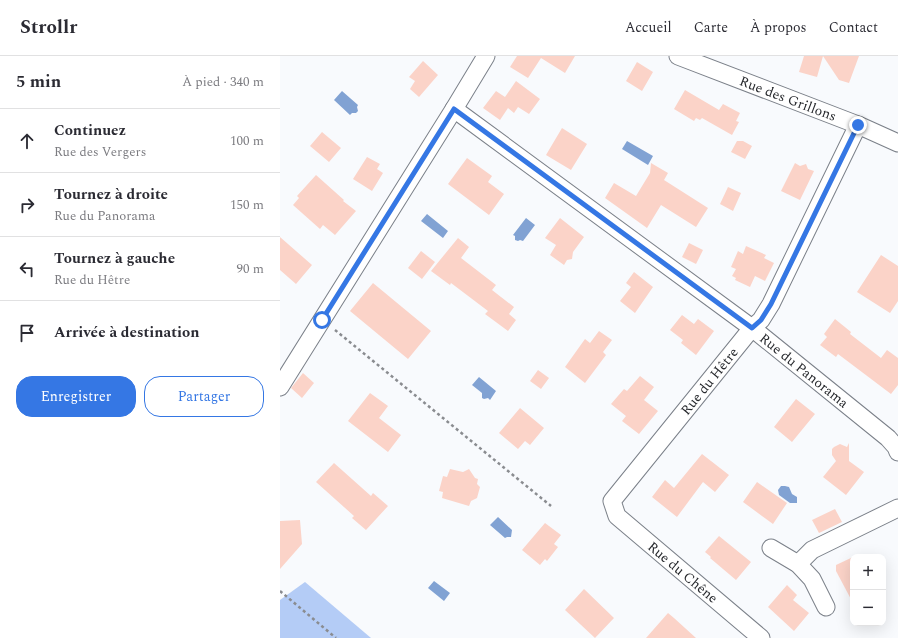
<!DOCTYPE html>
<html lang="fr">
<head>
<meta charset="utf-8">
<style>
  body { margin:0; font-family:Spectral,serif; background:#f7f7f7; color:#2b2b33 }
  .controls { position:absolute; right:12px; bottom:12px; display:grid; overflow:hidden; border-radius:8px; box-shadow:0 4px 16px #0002 }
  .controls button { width:36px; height:36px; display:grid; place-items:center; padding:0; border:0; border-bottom:1px solid #e1e1e2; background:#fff; color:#2b2b33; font:20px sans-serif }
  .stop { position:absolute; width:12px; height:12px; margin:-9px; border:3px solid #3577e4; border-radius:50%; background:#fff }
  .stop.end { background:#3577e4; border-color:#fff; box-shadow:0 1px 4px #0008 }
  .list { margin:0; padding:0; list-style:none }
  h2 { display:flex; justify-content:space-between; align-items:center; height:52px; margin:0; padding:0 16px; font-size:17px }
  h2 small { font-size:13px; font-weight:400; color:#7c7c81 }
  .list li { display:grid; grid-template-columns:26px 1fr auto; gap:12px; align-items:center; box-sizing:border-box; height:64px; padding:0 16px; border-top:1px solid #e1e1e2 }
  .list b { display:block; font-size:15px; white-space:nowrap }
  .list p { margin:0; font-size:13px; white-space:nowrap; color:#7c7c81 }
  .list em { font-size:13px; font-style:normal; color:#7c7c81 }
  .actions { display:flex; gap:8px; padding:12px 16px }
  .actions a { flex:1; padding:9px 0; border:1px solid #3577e4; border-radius:16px; text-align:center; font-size:14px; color:#3577e4 }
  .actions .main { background:#3577e4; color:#fff }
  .icon { flex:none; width:22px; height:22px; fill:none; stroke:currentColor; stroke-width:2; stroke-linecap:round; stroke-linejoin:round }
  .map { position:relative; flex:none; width:618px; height:582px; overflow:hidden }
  header { display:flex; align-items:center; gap:24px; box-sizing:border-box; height:56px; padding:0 20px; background:#fff; border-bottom:1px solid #e1e1e2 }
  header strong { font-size:19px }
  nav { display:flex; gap:22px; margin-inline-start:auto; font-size:14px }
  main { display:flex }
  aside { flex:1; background:#fff }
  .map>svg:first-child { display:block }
  .forest { fill:#b4ccf6 }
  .water { fill:#81a2d3 }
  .building { fill:#fbd3c8 }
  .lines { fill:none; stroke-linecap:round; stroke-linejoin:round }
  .street-casing { stroke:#7b8089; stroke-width:19 }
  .path { stroke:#8a8c90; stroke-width:2.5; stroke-dasharray:3 3; stroke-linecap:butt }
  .street { stroke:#fff; stroke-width:17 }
  .route { stroke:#3577e4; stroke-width:5 }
  .labels { text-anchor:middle; stroke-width:3; stroke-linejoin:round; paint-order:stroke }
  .street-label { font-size:14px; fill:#282a2e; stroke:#fff }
</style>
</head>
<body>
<header>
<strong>Strollr</strong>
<nav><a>Accueil</a><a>Carte</a><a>À propos</a><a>Contact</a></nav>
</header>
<main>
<aside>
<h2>5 min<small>À pied · 340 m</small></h2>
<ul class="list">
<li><svg class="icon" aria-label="ahead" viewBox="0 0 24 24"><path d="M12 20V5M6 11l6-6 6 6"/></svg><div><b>Continuez</b><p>Rue des Vergers</p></div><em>100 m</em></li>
<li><svg class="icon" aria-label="right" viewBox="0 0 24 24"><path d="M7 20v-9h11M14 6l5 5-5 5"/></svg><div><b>Tournez à droite</b><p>Rue du Panorama</p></div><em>150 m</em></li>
<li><svg class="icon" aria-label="left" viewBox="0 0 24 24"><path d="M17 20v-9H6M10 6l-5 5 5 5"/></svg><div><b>Tournez à gauche</b><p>Rue du Hêtre</p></div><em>90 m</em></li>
<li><svg class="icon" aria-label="arrive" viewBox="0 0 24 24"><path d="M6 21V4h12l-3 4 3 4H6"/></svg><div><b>Arrivée à destination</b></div></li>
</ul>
<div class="actions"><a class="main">Enregistrer</a><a>Partager</a></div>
</aside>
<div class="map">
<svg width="618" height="582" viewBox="0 0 618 582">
  <rect width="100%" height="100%" fill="#f8fafd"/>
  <path class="forest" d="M25,526l66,56h-91v-38z"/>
  <path class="water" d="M62,35l16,14 -1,2 1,4 -2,2h-4l-2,2 -16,-15z
    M347,85l26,15 -5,9 -26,-16z
    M147,158l21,17 -5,7 -22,-17z
    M246,162l9,7 -12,16 -3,-1 -2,1 -3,-1v-4l-2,-1z
    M199,321l17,14 -6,9 -2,-2 -4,1 -2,-1v-5l-10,-8z
    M501,430h4l4,1 3,7 5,3v6h-7l-11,-8 -1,-5z
    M218,461l14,13 -1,7h-4l-2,1 -15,-13z
    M154,525l16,12 -6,8 -16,-13z"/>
  <path class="building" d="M237,0h58l-10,17 -24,-15 -13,20 -18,-11z
    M524,0h19l-6,21 -18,-5z
    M543,0h36l-10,27 -10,-3z
    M143,5l15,14 -19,22 -9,-8 5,-8 -6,-4z
    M357,6l16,10 -11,19 -16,-10z
    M236,25l24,18 -11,15 -11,-7 -4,6 -6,-5 -8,12 -17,-12 13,-17 9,6z
    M405,34l34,20 4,-6 17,9 -4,8 3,1 -7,13 -30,-17 -2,2 -4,-2 -2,3 -20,-12z
    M282,72l25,16 -16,26 -25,-15z
    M42,76l19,16 -12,14 -19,-16z
    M457,85h6l9,5 -7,13 -14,-7z
    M87,101l13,7 -3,5 6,4 -11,18 -19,-12z
    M187,102l25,18 -4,6 16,12 -15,21 -41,-31z
    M371,107l17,10 -4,7 44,28 -12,19 -35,-22 -14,23 -42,-30 9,-15 22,13 14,-23z
    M515,107l5,3 6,-2 2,5 6,2 -14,29 -19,-9z
    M36,119l28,25 -1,1 13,10 -21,24 -12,-10 -3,4 -27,-24 6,-7 -2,-2z
    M448,131l13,6 -8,18 -13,-7z
    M280,162l24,19 -11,15 -1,7 -5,1 -3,5 -14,-10 6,-10 -11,-7z
    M0,181l32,28 -16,19 -16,-14z
    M178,182l11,9 -8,11 35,27 -4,5 22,17 -5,7 7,6 -8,11 -23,-17 3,-3 -37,-28 -1,2 -19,-14z
    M409,187l14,7 -7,14 -14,-7z
    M466,190l20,9 -2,3 10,5 -9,18 -10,-5 -5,11 -15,-7 1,-2 -4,-2 4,-7 -5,-2 7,-16 5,3z
    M141,195l14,11 -13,17 -14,-11z
    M601,199l17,11v35l-8,12 -33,-21z
    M354,216l19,15 -18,26 -15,-12 11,-14 -5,-4z
    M93,227l58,48 -23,28 -58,-48z
    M402,259l12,9 4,-5 16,12 -18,24 -15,-12 2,-3 -13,-10z
    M555,263l16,13 -1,2 31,24 6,-8 11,8v27l-7,9 -53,-40 -2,3 -16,-12 7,-8 -3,-3z
    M319,275l13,9 -9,12 3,3 -21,28 -20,-16 20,-28 5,4z
    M258,314l11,8 -8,11 -11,-8z
    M23,317l11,10 -12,15 -11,-10z
    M360,320l14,11 -10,13 14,11 -19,23 -17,-13 4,-5 -15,-12 13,-15 3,2z
    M90,337l18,13 -9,12 22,17 -13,17 -40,-31z
    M516,343l19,15 -23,28 -18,-15z
    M240,352l24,20 -14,17 -5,-4 -7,8 -19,-16z
    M569,387v18l15,11 -18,23 -23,-18 13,-16 -4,-6v-6l2,-2 6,-3 7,3z
    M422,398l27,21 -14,17 -12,-10 -26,35 -25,-20 13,-17 9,8z
    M54,407l37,33 2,-3 15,13 -22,24 -14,-12 2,-2 -38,-34z
    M170,413l13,3 6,-3 6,9 3,1 -1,5 3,3 -3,11 -6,3 -2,5 -27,-8 1,-6 -4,-1 4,-15 4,1z
    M477,426l30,21 -14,21 -30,-22z
    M555,453l7,13 -23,11 -7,-13z
    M20,464l2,24 -22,25v-48z
    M265,467l16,12 -7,9 4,3 -11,14 -2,-2 -5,6 -18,-15z
    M439,480l32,26 -15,18 -26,-22 1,-1 -6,-5z
    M573,501v46l-17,-32v-6z
    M507,529l10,10 -4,5 16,13 -15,18 -26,-24z
    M304,533l30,29 -19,20 -30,-28z
    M388,557l6,5 22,20h-50z"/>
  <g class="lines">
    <defs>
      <g id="street">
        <path id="s1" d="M398,0l180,69 40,18"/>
        <path id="s2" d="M174,53l298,219 136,110 8,9 2,5"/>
        <path d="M0,331l174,-278 32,-53"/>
        <path d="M491,492l27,16 14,15 14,28"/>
        <path d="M518,508l14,-14 86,-42"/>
        <path id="s3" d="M481,582l-144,-122 -5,-15 140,-173 9,-8 10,-16 87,-179"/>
      </g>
    </defs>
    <use href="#street" class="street-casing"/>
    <path class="path" d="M55,274l216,176
      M0,535l56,47"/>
    <use href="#street" class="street"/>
  </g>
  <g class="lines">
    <path class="route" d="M42,264l132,-211 298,219 9,-8 10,-16 87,-179"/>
  </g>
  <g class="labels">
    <g class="street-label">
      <text dy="5" stroke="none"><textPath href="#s1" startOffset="118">Rue des Grillons</textPath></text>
      <text dy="5" stroke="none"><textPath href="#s2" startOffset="437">Rue du Panorama</textPath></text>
      <text dy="5" stroke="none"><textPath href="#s3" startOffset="359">Rue du Hêtre</textPath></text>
      <text transform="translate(403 516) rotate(40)" y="5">Rue du Chêne</text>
    </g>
  </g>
</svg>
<div class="controls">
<button>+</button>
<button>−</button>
</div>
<div class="stop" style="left:42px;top:264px"></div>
<div class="stop end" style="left:578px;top:69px"></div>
</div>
</main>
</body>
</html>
